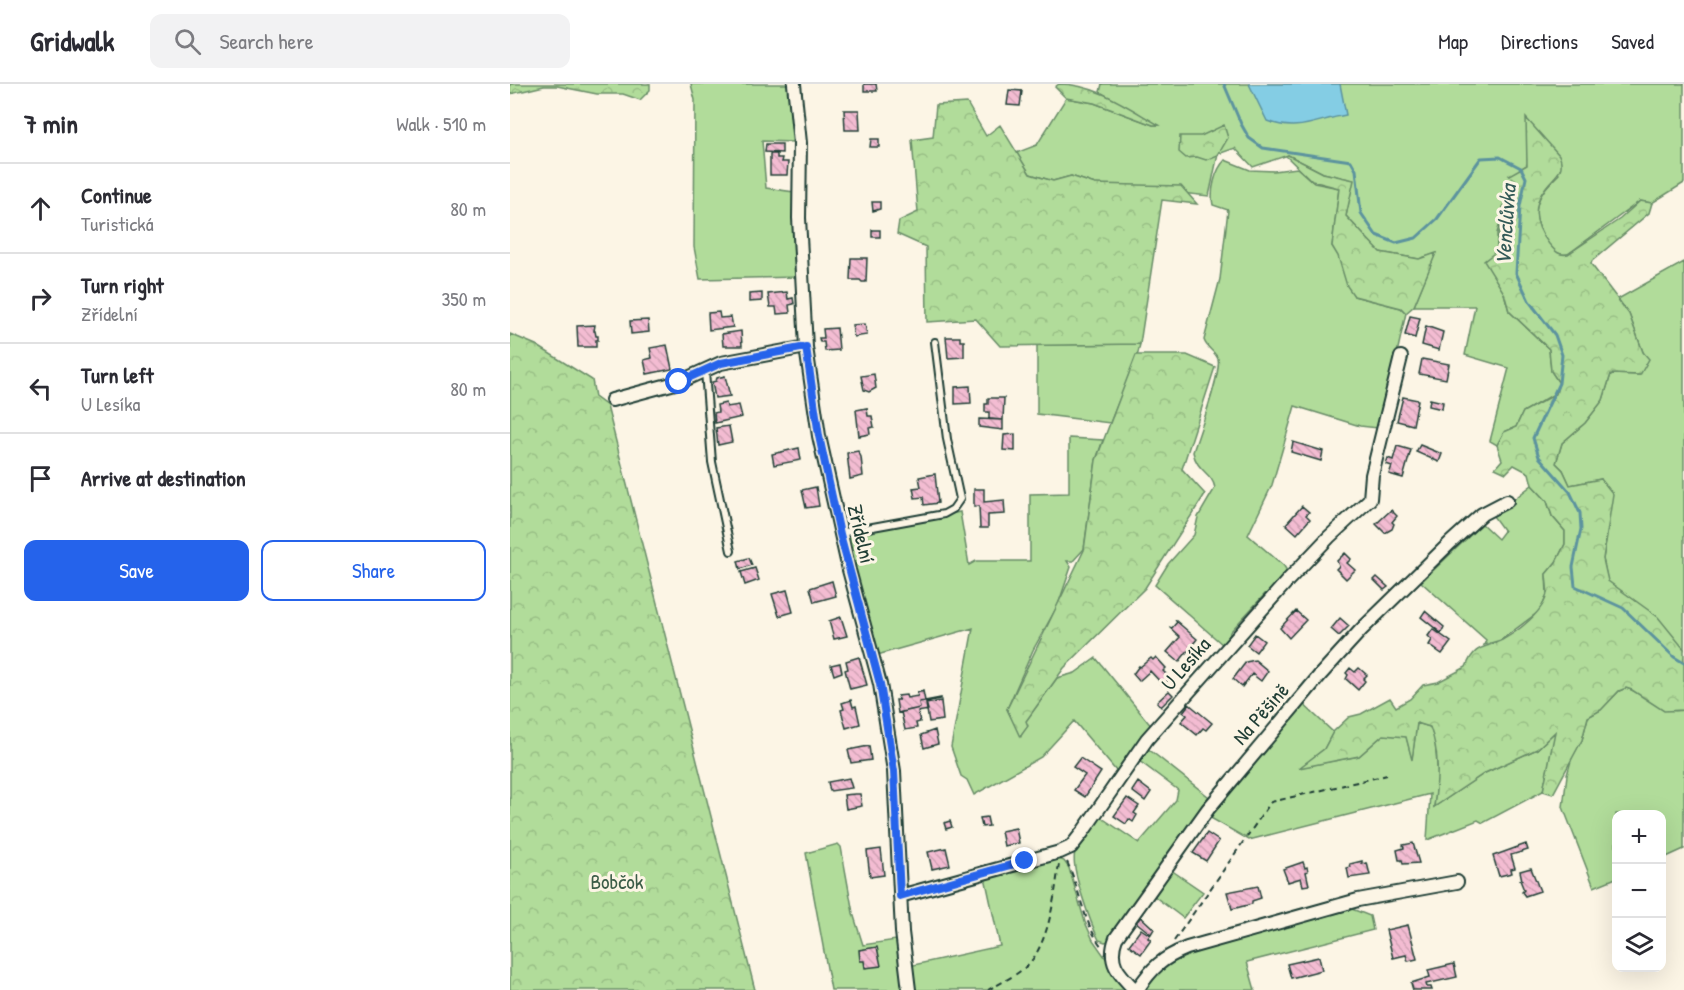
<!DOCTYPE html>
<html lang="en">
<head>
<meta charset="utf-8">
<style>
  body { margin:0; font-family:"Patrick Hand",sans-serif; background:#f2f2f3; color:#2b2b33 }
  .controls { position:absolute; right:18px; bottom:18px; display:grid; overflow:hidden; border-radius:12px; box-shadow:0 6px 24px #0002 }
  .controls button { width:54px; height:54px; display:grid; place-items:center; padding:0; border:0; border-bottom:2px solid #e1e1e2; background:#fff; color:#2b2b33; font:30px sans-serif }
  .stop { position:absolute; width:18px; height:18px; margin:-14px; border:4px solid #2563eb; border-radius:50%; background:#fff }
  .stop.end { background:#2563eb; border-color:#fff; box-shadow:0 2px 6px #0008 }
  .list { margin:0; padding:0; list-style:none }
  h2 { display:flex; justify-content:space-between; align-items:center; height:78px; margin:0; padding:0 24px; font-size:26px }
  h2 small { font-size:20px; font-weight:400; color:#7c7c81 }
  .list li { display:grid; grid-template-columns:39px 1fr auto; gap:18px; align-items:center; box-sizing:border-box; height:90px; padding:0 24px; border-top:2px solid #e1e1e2 }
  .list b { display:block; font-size:22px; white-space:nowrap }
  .list p { margin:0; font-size:20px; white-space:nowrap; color:#7c7c81 }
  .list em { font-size:20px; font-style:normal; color:#7c7c81 }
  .actions { display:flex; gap:12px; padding:18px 24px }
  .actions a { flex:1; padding:14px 0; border:2px solid #2563eb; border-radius:12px; text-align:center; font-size:21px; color:#2563eb }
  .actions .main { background:#2563eb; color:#fff }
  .icon { flex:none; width:33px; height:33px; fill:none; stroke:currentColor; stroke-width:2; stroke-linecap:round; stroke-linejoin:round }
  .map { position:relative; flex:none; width:1174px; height:906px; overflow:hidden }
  header { display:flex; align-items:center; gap:36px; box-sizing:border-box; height:84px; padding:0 30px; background:#fff; border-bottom:2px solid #e1e1e2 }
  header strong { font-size:28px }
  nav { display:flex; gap:33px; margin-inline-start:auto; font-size:21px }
  .search { width:420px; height:54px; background:#f2f2f3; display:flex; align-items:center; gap:15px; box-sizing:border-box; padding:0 21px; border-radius:12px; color:#7c7c81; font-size:22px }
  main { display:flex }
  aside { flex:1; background:#fff }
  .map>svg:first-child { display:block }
  .green { fill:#b1dc9a; stroke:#688c67; stroke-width:1.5 }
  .forest { fill:url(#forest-crowns); stroke:#688c67; stroke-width:1.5 }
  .water { fill:#84cde4; stroke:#5c939e; stroke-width:1.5 }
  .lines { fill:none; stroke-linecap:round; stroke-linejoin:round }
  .stream { stroke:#5c939e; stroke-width:3 }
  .building { fill:url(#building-back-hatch); stroke:#1f3d34; stroke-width:1.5 }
  .service-casing { stroke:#1f3d34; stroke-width:10 }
  .minor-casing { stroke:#1f3d34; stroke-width:16 }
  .path { stroke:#1f3d34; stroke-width:2; stroke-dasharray:6 4.5; stroke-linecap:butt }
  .service { stroke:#fcf5e5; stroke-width:6 }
  .minor { stroke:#fcf5e5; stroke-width:12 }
  .route { stroke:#2563eb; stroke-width:8 }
  .labels { text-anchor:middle; stroke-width:6; stroke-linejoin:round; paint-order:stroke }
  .street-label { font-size:21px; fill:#1f3d34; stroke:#fcf5e5 }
  .park-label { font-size:21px; fill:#3c5d48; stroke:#fcf5e5 }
  .water-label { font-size:22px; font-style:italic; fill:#335a57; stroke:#fcf5e5 }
</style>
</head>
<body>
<header>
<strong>Gridwalk</strong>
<div class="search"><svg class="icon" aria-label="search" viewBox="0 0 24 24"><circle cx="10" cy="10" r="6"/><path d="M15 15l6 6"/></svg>Search here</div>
<nav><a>Map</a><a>Directions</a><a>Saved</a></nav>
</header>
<main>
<aside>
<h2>7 min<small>Walk · 510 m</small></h2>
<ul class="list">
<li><svg class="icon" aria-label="ahead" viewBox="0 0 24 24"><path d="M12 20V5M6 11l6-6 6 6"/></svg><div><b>Continue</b><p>Turistická</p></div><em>80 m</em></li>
<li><svg class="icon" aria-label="right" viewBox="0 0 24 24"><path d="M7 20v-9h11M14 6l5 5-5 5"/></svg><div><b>Turn right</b><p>Zřídelní</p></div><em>350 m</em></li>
<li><svg class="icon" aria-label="left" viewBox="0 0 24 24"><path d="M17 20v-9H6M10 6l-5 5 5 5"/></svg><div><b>Turn left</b><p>U Lesíka</p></div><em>80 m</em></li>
<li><svg class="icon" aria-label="arrive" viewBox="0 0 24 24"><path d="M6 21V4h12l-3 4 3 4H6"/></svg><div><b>Arrive at destination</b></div></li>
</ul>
<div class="actions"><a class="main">Save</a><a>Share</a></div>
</aside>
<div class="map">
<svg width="1174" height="906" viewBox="0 0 1174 906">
  <defs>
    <pattern id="forest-crowns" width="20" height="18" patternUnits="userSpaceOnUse" patternTransform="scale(1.5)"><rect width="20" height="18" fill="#b1dc9a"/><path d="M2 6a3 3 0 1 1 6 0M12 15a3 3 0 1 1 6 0" fill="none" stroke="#98be85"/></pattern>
    <pattern id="building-back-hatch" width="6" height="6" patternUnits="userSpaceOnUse" patternTransform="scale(1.5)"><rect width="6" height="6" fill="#f3bcd2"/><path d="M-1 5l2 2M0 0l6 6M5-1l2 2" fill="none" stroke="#d0a2b5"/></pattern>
  </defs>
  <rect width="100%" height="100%" fill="#fcf5e5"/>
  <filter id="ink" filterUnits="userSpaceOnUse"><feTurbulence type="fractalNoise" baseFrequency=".0167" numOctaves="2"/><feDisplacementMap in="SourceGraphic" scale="12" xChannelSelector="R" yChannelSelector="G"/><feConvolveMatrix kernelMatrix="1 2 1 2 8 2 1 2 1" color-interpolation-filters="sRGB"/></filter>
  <g filter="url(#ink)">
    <path class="green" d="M181,0h100l4,58 -33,-1 4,47 28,4 4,85 -98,2 -6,-32 1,-147z
      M592,0h582v99l-32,20 -12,-2 -72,53c-20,4 -36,-33 -31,-49 4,-14 13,-22 22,-31l-16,-35 -10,-12 -6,38 -17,11 7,5 -12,7v18l-8,27v46l7,14 5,18 40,38 2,22 8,12 -5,11 -31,18 -7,15 -12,5 -7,13 -7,-4 19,-73 -44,-13 10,-49h-61l21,-52 -16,5 -40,-7 -33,-36 7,-36 -30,-7 -35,-18 -35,12 -18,-19 -17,6 -9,42 -114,-12 -24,-8 -18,5 -23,-7 -14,-21 21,-8 29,-47 28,5 59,22h5l-58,-33z
      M715,76l25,10 24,1 23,-3 17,15 25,5 -7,58 8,12 14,38 47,12 5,5 -24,107 -4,8 -18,-2 -65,-20 -23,79 -24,50 36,31 3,5 -20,24 -2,-1 -35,38 -1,5 -6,8 -68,-60 13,-21 26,-29 4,-18 17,-29c-3,-16 -18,-16 -22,-36 5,-16 29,-80 25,-93 -3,-8 -11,-10 -14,-19l16,-61 8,-69 -15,-5c-3,-14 2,-35 12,-45z
      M1174,178v387l-76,-65 -5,-25 6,-35 -8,-45 -31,6 -7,-15 -7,-7 6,-20 23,-20 18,-23 8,-26 29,1 3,-23 -14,-38 -11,-15z
      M630,260l-2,9 -28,70 -73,-9v-69z
      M559,354l34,2 -7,20 -12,89 -11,12h-6l4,6 -13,38 -25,45 -26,59 14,27 5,-15 31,-43 18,-5 21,-15 56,69 -35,45 -43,-51 -33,36 -67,38 -7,-15 -6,-4 -10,-29 22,-119 -96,27 -31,-119 114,-24 9,53 7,-4h54v-67l39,-1z
      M1022,401l15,16 5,15 13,15v13l-9,18 -10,12 1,20 -6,16 -40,30 -17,5 2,-5 -65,-58 61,-58 16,15 6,-8 -11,-15z
      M1116,604c23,6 29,27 58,22v139l-22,10v-45h-46v64l-22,9 -31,-80 4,-32 5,-18 10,-17 6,-23 13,-7 18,-19z
      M791,618l32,30 -9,17 -23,18 58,-11 24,-21 23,1 6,22 5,-35 13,4 5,13 3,38 -4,29 51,-34 52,-24 19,-18 -13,60 -60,32 -5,-3 -51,20 3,-46 -181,46 -40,-23z
      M637,664l62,49 -100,144 -4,1 -6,-2c-8,-16 -29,-72 -24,-88 2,-9 18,-27 24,-36l40,27 37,-43 2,-10 -40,-30z
      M328,760l3,3 12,66 10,32 33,-5 3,5 7,45h-75l-25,-137z
      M549,775l5,2 5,7 16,54 8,18 35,50h-214l-5,-24 91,-20 -15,-69z
      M661,786l32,22 -20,26 -29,-22z
      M842,825l18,7 3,14 -126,32 8,28h-110l16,-21 21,-14z"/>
    <path class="forest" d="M0,0h140v6l-10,10 -17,-6h-26l-40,-8h-13l-34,8z
      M549,0c37,0 68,23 100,41h-6l-59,-22 -28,-5 -11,-11z
      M457,19l19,33 14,-11 30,49 23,7 18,-5 24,8 86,2 16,18 -35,-4 -22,144 -140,2 -24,-27 -49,3 -1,-75 -29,-13 2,-13 19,-9 -6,-72 21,-3 3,-32z
      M1016,34l33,37c7,16 -4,20 -13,32 -15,19 -11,39 3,57 6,7 10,12 19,10l52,-35 20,-18 12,2 -3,10 -57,48 -1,3 38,50 14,38 6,7 -9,16 -29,-1 -8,26 -18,23 -23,20 -6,20 7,7 7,15 31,-6 12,15 -10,65 5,22 50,36 26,32v61l-20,1 -32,-21 -6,-2 -7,3 -18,19 -13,7 -6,23 -29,54 -10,-3 12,-59 -18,17 -52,24 -51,34c4,-28 6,-53 -4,-80l-13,-4 -5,37 -6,-23 -23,-2 -24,21 -60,12 25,-19 9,-17 16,-15 12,-3 29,-16 6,9 14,-8 13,-14 15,-3 28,-15c9,-23 18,-18 36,-27 15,-8 43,-29 45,-47 1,-6 -1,-13 -1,-19l10,-12 9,-18v-13l-13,-15 -5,-15 -15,-16 -3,-12 -15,-8 -8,8 -11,-5 7,-8 -5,-15 7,-13 12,-5 7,-15 33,-18 3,-11 -8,-12 -2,-22 -40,-38 -5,-18 -20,-32 13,-10c0,-24 8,-40 8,-63l12,-7 -8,-6 18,-10z
      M714,41l4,13 -10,17 -12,5 -9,-3 -11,1 -7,-6 1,-16h21z
      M778,71l35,18 31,7 -8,36 34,36 39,7 17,-6 -22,53 -8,7 -5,-5 -47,-12 -7,-10 -9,-30 -6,-10 7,-58 -27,-7 -26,-25z
      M0,250l26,11 56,35 3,17 12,9 148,584h-245z
      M626,271h51l28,12 -33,102 23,25 -60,94 -81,80 -38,53 2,5 -8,11 -13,-28 77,-159 12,-90z"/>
    <path class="water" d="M739,0h91l6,31c-31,5 -47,18 -79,6z"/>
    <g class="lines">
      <path class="stream" d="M714,0l17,40 8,14 14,10 88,13 5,9 5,43 15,22 20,8 20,-5 21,-19 44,-61 19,-1 21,11 5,10 -6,28 -4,67 13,28 26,34 7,20 -3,28 -26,55 6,19 31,35 10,21 1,16 -8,38 2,19 48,22 51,49 10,6"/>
    </g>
    <path class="building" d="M354,0h12l1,7h-13z
      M499,6l13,1 -2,15 -13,-1z
      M334,26h15l1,20h-15z
      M361,55h8v8h-9z
      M256,60h16v9l-17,-1z
      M260,70h7v4h5l-1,4h7l-1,13h-17z
      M362,118h8v7l-7,2z
      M362,146h8v7h-8z
      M341,174h16l-1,24h-4l-2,-2h-10z
      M277,208l1,7 5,-1 1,6 -5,1 1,8 -13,1 -1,-7h-6l-2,-13z
      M252,209v8l-13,1v-8z
      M209,228l1,6 11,-1 2,10 -24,3 -1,-17z
      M900,232l10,2 -5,20 -10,-3z
      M138,236l1,12 -18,2 -1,-13z
      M355,240l2,11 -13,2 -2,-12z
      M67,242l18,-1 -1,6h1l1,5h2v4h-2v7h-18z
      M916,242l17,6 -4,18 -17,-5z
      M327,244l2,22 -14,1 -1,-9h-4l-1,-4h5l-1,-9z
      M231,247l1,15h-19l-1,-12z
      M436,253h14v4h4v16l-16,1z
      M157,261l5,24 -25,5 -3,-14 8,-2 -2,-10z
      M912,275l27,5 -3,15 -27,-5z
      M364,290l2,14 -7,4 -5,-2 -3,-14z
      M215,292l5,20 -15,2 -3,-16 4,-1 1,-3z
      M460,302l1,17 -16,1v-17z
      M893,313l15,3 -5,25 -16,-4z
      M478,314h16l-1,22 -14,-1v-7h-4v-8h3z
      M920,315l13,3 -1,7 -13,-3z
      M216,319l1,4 12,-2 3,12 -27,6 -1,-10 4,-1 -1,-7z
      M357,324l1,8h4l2,11 -5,1 1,6 -11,2 -3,-26z
      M469,335l24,1v10l-24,-3z
      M219,342l3,16 -14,3 -2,-17z
      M505,350v17l-12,-1 1,-15z
      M783,358l30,9 -2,10 -30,-9z
      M910,361l22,9 -3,8 -23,-10z
      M887,362l14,4 -8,28 -14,-4 3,-8 -6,-2 2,-6 5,2z
      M289,364l2,12 -27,5 -2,-11z
      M348,367l3,6 2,19 -13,3 -3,-26z
      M425,390l3,29 -14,2 -1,-8 -8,1 -2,-10 8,-1 -2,-10z
      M306,403l3,19 -13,2 -4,-18z
      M464,405h10v13l20,-2 1,14 -17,1v13h-8l-1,-22 -5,1z
      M792,422l7,6 -3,3 4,4 -13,15 -11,-10z
      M881,426l6,6 -5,6 2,2 -2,5 -7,4 -9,-9z
      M835,469l6,6 -4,4 8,7 -9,9 -10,-10 3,-3 -2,-5z
      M239,474l3,7 -12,4 -2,-8z
      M245,484l4,12 -14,5 -4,-13z
      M867,493l11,10 -4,3 -10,-10z
      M322,497l4,15 -22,6 -4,-14z
      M277,506l6,22 -14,4 -7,-22z
      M786,527l10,9 -17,18 -9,-10z
      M915,527l19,16 -3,6 -20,-16z
      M331,533l6,19 -13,3 -5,-18z
      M830,534l9,8 -10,10 -8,-7z
      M665,536l22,19 -18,23 -12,-10 13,-15 -11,-10 3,1 5,-6z
      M923,545l18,13 -9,12 -13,-9 3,-5 -4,-4z
      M745,550l9,7 -8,11 -9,-7z
      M349,573l8,28 -17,4 -5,-19 3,-1 -2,-8z
      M646,573l10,11 -3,3 7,7 -7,7 -13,-14 -11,10 -6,-7 6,-8 1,1 11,-9 2,2z
      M745,576l13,11 -7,10 -9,-7 -10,13 -9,-8 13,-17z
      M330,579l2,9 -8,3 -3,-10z
      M840,584l5,4 4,-4 8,7 -4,4 2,2 -7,9 -12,-11 2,-4 -2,-2z
      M413,607l2,10 -6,1 1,6 -22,5 -2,-13h3l-1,-4 8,-1 1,3 11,-2 -1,-3z
      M659,607l4,4 -12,12 -4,-5z
      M431,614v1l-15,3 2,8 -10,2 2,10 -4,1 1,5 -12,2 -4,-18 19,-4 -1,-6z
      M341,616l2,7 3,-1 4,18 -14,4 -5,-18 3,-1 -2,-6z
      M431,617l2,19 -14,2 -3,-18z
      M679,620l23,19 -6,7 -3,-2 -6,7 -16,-13 6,-7 -4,-3z
      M425,646l3,14 -14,4 -3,-13z
      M359,662l2,14 -20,3 -3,-13z
      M570,674l21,14 -16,25 -11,-7 11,-15 -12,-8z
      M339,694l3,10 -22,3 -2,-9z
      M628,698l13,10 -6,9 -13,-10z
      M345,710h5l2,12 -16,3 -2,-14z
      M617,714l12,8 -5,7 3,2 -4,7 -4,-3 -3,5 -12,-8z
      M477,733l2,9 -7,1 -2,-9z
      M440,737l2,6 -6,2 -2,-6z
      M506,744l3,15 -15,3 -3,-15z
      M697,749l12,8 -13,20 -13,-8z
      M903,759l6,20 -16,1 -1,-4h-3l-2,-10 7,-2 -1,-3z
      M1016,760l2,6 -17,5 4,13 -4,1 1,4 -13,3 -6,-20z
      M436,764l4,17 -18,4 -4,-17z
      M371,765l3,26 -14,2 -3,-26z
      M852,777v3l5,-1 3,12 -21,3 -2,-10 4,-1 -1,-3z
      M793,778l2,6 2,-1 1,4 -2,1 3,13 -6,1 -2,-8 -13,4 -5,-13z
      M1021,784l9,23 -15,5 -3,-4 2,-2 -4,-10h2l-2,-9z
      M748,802l3,12 -9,3v3l-20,5 -5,-17z
      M631,833l13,12 -3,5 -15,-12z
      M898,841l9,34 -9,2 -2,-6 -13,3 -7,-28z
      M631,845l9,6 -2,3 3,2 -10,14 -12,-9z
      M367,863l4,19 -16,2 -1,-7h-4l-1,-11z
      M809,873l3,13 -31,8 -4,-14z
      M944,880l3,13 -31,7 1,3h4l1,3h-19l-2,-7 19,-6 -2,-7z"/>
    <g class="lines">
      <defs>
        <path id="service" d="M195,287l7,91 19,89
          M330,449l104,-19 9,-5 7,-10 -13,-60 -12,-97"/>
        <path id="minor" d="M284,0l6,59 -1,75 7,129 13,89 30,134 31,114 14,87 8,161 7,58
          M102,316l67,-18 42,-19 85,-16
          M390,812l160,-44 11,-5 11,-14 65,-94 142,-160 40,-42 41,-38 2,-24 29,-118
          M625,906c-17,-17 -28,-28 -19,-52l92,-129 113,-135 40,-44 89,-87 32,-29 25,-13
          M627,906c15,-22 25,-32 50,-42l171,-48 99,-18"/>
      </defs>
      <use href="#service" class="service-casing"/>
      <use href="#minor" class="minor-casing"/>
      <path class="path" d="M557,778c13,27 16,61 35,85
        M664,857l97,-139 116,-27
        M478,906c16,-9 39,-19 48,-36 15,-26 19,-61 23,-90"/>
      <use href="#service" class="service"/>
      <use href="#minor" class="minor"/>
    </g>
  </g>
  <g class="lines" filter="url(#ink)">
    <path class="route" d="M169,298l42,-19 85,-16 13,89 21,98 40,150 14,87 6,125 125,-35"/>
  </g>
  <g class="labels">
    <g class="street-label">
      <text transform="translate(351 450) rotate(77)" y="7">Zřídelní</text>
      <text transform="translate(676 580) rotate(-49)" y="7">U Lesíka</text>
      <text transform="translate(751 630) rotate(-49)" y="7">Na Pěšině</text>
    </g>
    <g class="park-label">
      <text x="107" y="805">Bobčok</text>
    </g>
    <g class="water-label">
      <text transform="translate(995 141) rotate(-86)" y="8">Venclůvka</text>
    </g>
  </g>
</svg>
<div class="controls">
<button>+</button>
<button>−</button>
<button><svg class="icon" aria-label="layers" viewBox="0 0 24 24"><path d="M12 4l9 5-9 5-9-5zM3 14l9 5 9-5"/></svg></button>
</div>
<div class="stop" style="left:169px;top:298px"></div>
<div class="stop end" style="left:515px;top:777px"></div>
</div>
</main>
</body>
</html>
